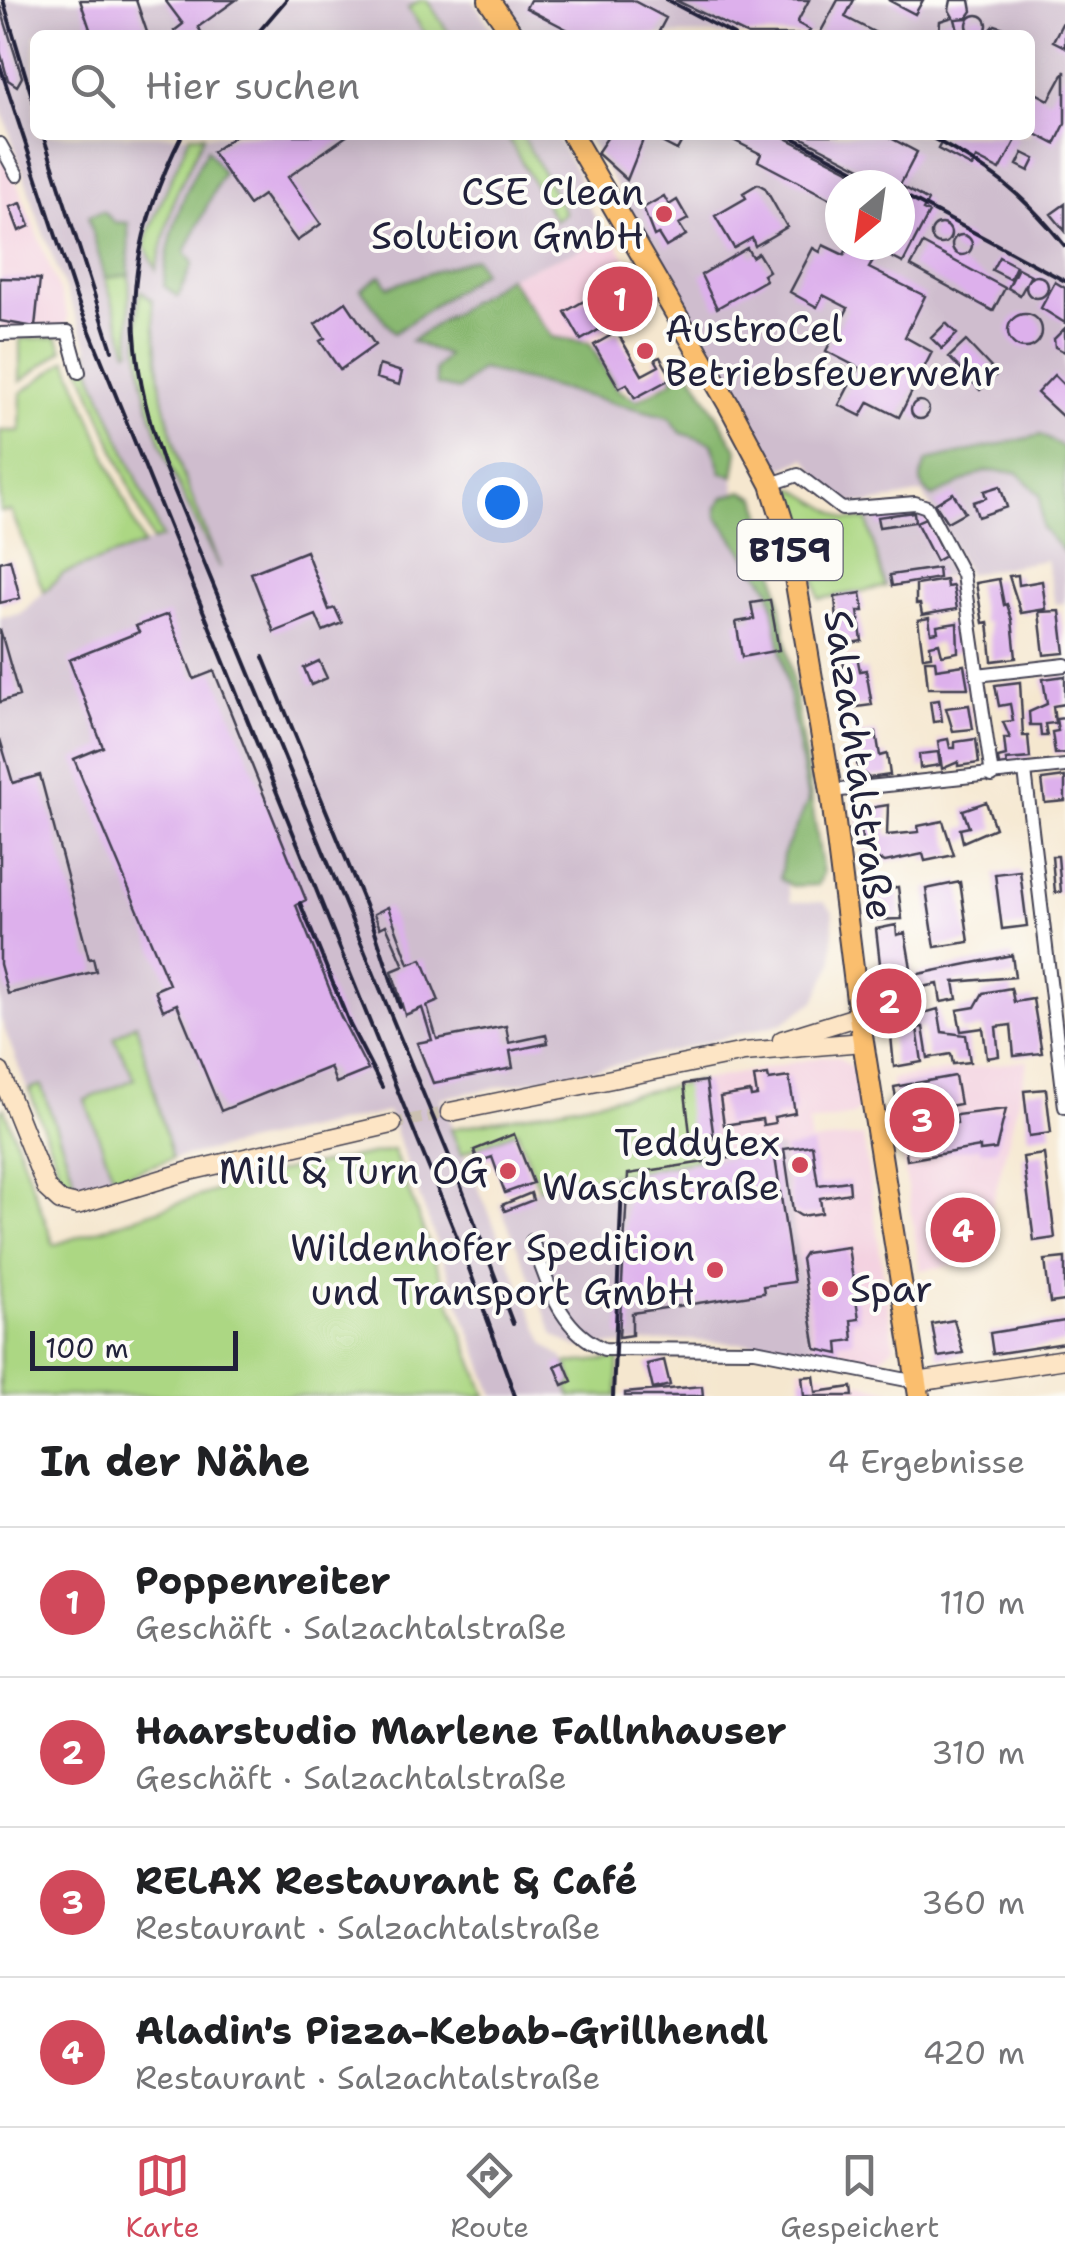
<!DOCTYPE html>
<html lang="de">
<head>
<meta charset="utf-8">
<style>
  body { margin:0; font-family:"Shantell Sans",sans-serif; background:#f2f2f2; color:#202124 }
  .compass { position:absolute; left:825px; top:170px; width:90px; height:90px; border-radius:50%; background:#fff; box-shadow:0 5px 25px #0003; rotate:209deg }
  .scale { position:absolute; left:30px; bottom:25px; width:208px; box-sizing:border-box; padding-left:10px; border:5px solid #22223b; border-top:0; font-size:28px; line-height:35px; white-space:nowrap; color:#22223b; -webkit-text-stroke:8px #fdfcf7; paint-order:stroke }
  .you { position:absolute; left:502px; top:502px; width:35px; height:35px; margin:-25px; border:8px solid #fff; border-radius:50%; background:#1a73e8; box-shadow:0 0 0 15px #1a73e833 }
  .badge { display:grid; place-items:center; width:65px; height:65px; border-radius:50%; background:#d1495b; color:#fff; font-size:32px; font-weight:700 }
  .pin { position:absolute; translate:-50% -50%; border:5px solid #fff; box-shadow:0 2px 10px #0006 }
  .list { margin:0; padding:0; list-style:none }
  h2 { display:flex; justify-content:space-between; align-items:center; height:130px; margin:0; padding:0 40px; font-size:42px }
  h2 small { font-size:32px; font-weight:400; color:#757577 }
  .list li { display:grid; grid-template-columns:65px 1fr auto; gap:30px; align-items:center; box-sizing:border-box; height:150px; padding:0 40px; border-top:2px solid #e0e0e0 }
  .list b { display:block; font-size:38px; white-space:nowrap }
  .list p { margin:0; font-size:32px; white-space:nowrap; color:#757577 }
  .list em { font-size:32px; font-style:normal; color:#757577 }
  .icon { flex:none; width:55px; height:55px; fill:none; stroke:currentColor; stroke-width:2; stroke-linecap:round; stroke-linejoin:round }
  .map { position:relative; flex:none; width:1065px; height:1396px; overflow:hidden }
  .search { position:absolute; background:#fff; box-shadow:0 5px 25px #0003; left:30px; right:30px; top:30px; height:110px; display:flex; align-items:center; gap:25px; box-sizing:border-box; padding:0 35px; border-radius:15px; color:#757577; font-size:38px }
  .sheet { height:730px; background:#fff }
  nav { display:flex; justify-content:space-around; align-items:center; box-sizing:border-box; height:140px; border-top:2px solid #e0e0e0; background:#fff; font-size:28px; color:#757577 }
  nav a { display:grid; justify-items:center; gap:5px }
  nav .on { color:#d1495b }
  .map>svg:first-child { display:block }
  .built { fill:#f3cfdf }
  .industrial { fill:#cfbdce; fill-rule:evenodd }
  .green { fill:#acd783; stroke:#677c5f; stroke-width:2.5 }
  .forest { fill:#89b871; stroke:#566d56; stroke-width:2.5 }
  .building { fill:#ddb0ec }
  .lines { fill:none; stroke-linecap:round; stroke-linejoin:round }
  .street-tunnel { stroke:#cbc0b1; stroke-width:12; stroke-dasharray:12 6; stroke-linecap:butt }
  .street-casing { stroke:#424051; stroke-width:16 }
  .secondary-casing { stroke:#424051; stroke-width:21 }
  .primary-casing { stroke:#424051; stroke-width:24 }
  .street { stroke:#fff; stroke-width:12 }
  .secondary { stroke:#fde5c5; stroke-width:18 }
  .primary { stroke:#fabe6e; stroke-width:20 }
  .rail { stroke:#22223b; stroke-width:4 }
  .poi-dot { fill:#d1495b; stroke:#fdfcf7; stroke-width:4 }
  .labels { text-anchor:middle; stroke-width:8; stroke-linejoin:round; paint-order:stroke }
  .shield { fill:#fdfcf7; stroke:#646373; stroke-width:2.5 }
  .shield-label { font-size:35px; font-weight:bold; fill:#22223b }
  .poi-label { font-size:38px; fill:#22223b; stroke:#fdfcf7; text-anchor:end }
  .street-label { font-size:38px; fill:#22223b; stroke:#fdfcf7 }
</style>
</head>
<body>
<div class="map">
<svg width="1065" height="1396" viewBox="0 0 1065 1396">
  <rect width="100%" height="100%" fill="#fdfcf7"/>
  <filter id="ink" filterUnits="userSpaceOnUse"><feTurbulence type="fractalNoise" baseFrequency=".01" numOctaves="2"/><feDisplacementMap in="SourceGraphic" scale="20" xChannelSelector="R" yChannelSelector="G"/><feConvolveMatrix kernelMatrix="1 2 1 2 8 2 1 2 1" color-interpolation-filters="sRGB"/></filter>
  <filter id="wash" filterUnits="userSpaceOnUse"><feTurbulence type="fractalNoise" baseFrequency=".0048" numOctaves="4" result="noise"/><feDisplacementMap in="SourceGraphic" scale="40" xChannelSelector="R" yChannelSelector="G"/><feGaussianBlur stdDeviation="2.25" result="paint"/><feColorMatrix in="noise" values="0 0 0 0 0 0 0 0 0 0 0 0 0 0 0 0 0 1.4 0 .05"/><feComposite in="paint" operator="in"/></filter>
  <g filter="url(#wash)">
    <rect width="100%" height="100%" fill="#f5e7cf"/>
    <path class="built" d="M0,154l14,21 47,120 7,22 -2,12 -66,1z
      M613,237l40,68 -64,38 -37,-6 -44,-60z
      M827,1056l11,1 15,11 7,40 -7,8 -45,7 3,19 52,-6 31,211 -21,16 -59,-10 -33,-205 -68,9 -14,-76z
      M1028,1060l-50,202 -58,8 -29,-191z
      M799,1367l96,25 4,4h-96z"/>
    <path class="industrial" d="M0,0h473l22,35h-460v100h155l-42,98 8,35 18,-69 30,-64h351l22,38 8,26 16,28 12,10 -105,40 -96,64 36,14 10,35 23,-22 188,50 12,15 31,10 10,30 12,3 1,16 -18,15v9l53,73 38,212 -25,54 -3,23 7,7 4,17h32l10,9v51l-18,39 -32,22 -167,42 -176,33 105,246 18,14 11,25 -7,4 4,9h-77l-106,-284 -216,47 -88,30 -13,-2 -11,-13 -60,-156v-401l20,-3 44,-41 98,-36 -68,-161 -5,-27 -47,-119 -42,-126zM474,258l-80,75 -6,-46z
      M504,0h561v603l-10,1 -9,-44 -78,14 -45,-81 -54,11 -17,-1 -26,-14 -20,-31 -25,11 -195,-334h444v-100h-504zM840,185h60v60h-60z
      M914,511l12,6 26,59 -67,11 -18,-67z
      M781,1147l33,206 -35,-7 -94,-6 -108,8 -23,-13 -55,-132 61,-22z"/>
    <path class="green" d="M420,0h7l23,35h-24l-18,-27z
      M190,135h14l-30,64 -18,71 -11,-25 3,-12z
      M517,135h5l43,78 -10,7 -46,-80z
      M129,275l2,74 -3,2 -23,-73z
      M140,290l12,10 9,90 21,82 38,96c-46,-88 -93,-176 -80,-278z
      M57,337l6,13 -43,32v-43z
      M87,352l7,25 68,161 -10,3 -71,-173z
      M67,360l76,185 -79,28 -20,19 -33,-81 -11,1v-81h20l1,-38z
      M794,488l52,31 21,1 18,67 -66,12 -12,-61 -19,-48z
      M136,1023l36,136 -58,19 -29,-78 50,-21 -21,-41z
      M699,1081l14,76 -174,31 -22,-57 -56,23 -10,-25z
      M41,1085l37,104 -18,-15 -31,-85z
      M4,1108l50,137 211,-71 128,-24 93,246h-486v-285z
      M619,1359l-2,37h-46l-4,-9 7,-5 -8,-19z"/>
    <path class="forest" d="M207,149l16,23 -38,80 8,11 -15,34 -14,-11c2,-47 20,-96 43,-137z
      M103,211l11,11 14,1 1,52 -24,3 -17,-62z
      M475,258l7,14 -88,61 -33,-44 20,-14 7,12z
      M508,277l44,60 37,6 29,47 20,10 36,-20 -2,-6 18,-5 48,82 -4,25 -12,-3 -10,-30 -31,-10 -12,-16 -188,-48 -23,21 -21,-5 -2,-15 12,-15 -36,-14z
      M1041,435l24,14v104l-23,-25 -2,-33 -23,-23 -33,-1 -51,26c-16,-12 -14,-19 -6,-36z
      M742,491l15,7 14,46 52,329 -5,12 -26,1 -12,-7 3,-24 25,-54 -38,-212 -53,-73v-9l7,-10z"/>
    <g id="blocks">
      <path class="building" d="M80,0h56l12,35h-56z
        M165,0h71l-38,27 5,8h-26l-3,-4 9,-7z
        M530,0h102l34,18 -9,17h-79l-52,-27z
        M675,0h134l-12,23 13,7 -3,5h-59z
        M838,0h16l-9,17 35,18h-61z
        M888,0h35l-8,14z
        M951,0h19l2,11 -5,7 -12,1 4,16h-20l1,-14 13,-4 -4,-7z
        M0,6l22,71 -5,9 -9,-6 -8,-29z
        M967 25a10 10 0 1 1 20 0a10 10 0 1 1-20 0Z
        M1065,18v29l-12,-6z
        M995,25l9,3 3,7h-21z
        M1065,71v53l-10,20 -25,-13v-41l19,10z
        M236,135h112l-60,42 33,47 -24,17 -34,-46 -14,10 -37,-53z
        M609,135h36l-18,45 -30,-27z
        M648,135h37l-8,15z
        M723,135h57l80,41 -5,9h-15v19l-82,-43 3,-7z
        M797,135h88l32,17 -17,33h-19l3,-5z
        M945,135h67l5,3 -17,32 -24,-12 -4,9 -34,-18z
        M1023,153l12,6 -6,12 -12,-6z
        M758,184l7,4 22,39 -32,19 -3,-8 -18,10 -19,-32 31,-18 -3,-5z
        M900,185l28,16 -5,9 6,3 -26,50 -24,-12 -10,17 56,28 -20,41 27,15 -33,65 -30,-15 -8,14 -22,-11 14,-27 -5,2 -11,-11 5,-3 13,9 4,-7 -33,-17 22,-43 -25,-13 -6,12 -27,-15 23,-44 7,4 3,-7 21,10 5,-10h51z
        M664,196l5,9 8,-5 11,19 -9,5 7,11 -20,12 -8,-13 -4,2 -11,-28z
        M21,203l9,23 -11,5 -9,-24z
        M1065,204v27l-14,-17z
        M931 234a10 10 0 1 1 20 0a10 10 0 1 1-20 0Z
        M952 245a10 10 0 1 1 20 0a10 10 0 1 1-20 0Z
        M923,244l82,44 -12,23 -82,-45z
        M747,248l5,9 6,-4 11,18 -6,4 3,5 -49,28 -16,-33z
        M999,257l17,9 -6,13 -18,-9z
        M1018,268l13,7 -11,20 -12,-7z
        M1026 287a11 11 0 1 1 22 0a11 11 0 1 1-22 0Z
        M0,278l40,1 -5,48 -35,-6z
        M622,279l16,28 -57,33 -16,-28z
        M1055,282l10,6v35l-24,-15z
        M346,302l29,43 -35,25 -20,-29 5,-3 -10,-14z
        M1008 331a17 17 0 1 1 34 0a17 17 0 1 1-34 0Z
        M946,323l11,11 -15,15 -11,-11z
        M1065,328v24l-10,-5 -1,-8z
        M617,332l25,43 17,-9 -4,-7 5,-2 12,21 -37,20 -8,-14 -8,4 -25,-43z
        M966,341l31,33 -17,16 -31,-33z
        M379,365l23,7 -3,13 -23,-7z
        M1054,375l11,11v33l-28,-26z
        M911 410a9 9 0 1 1 18 0a9 9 0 1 1-18 0Z
        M1000,486l7,21 -29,10 -5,-15 13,-4 -2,-7z
        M953,493l12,19 -18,10 -12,-18z
        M914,512l1,10 -36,5 -2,-10z
        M925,518l20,38 -9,5 -20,-39z
        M306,551l23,59 6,-2 7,15 -19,8 -7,-16 -42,17 -23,-59z
        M10,559l10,39 -20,5v-41z
        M938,568l1,10 -47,8 -2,-11z
        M1018,575l1,10 23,-4 4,28 -25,4 -12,-37z
        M999,579l5,26 3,-1 5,16 4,38 -24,3 -4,-39 -5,1 -7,-40z
        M946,580l1,7 6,-1 4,23 -35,6 -2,-11h-4v-19z
        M861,593l3,18h-6l4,30 -23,4 -4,-48z
        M770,600l9,50 -37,7 -6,-35 18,-3 -3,-16z
        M1060,611l5,42 -21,2 -5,-43z
        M168,614l26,65 20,-8 92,229 -10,5 44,110 28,55 -32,13 -6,-16 -109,44 -44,-107 -14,6 -8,-20 14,-6 -95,-225 29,-12 -34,-87 70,-28 -3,-6z
        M929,618l2,15 7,-1 -1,-6 20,-3 1,29 -16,3 -3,-12 -9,2 1,11 -8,1 -5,-37z
        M0,629l19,67 -19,6z
        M857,656l3,15 6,-1 6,35 -23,3 -6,-49z
        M925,660h10l1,9 28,-4 4,23h-40z
        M319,661l8,17 -16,7 -7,-17z
        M1065,676v28l-12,2 2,17 -10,1 2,12h-6l-1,-11h-10l-1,-13 18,-8 -4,-25z
        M1020,682l3,54h5l2,22 -24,2 1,5 -8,1 -1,-8 8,-2 -2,-18h6l-7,-16 10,-1 -3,-17 -11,2 -4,-21z
        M939,700l3,21 -9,1 -3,-21z
        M969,705l4,24 -20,2 -7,-23z
        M1065,718v35l-10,1 -3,-22 6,-1 -2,-12z
        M876,732l4,24 7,-2 3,21 -21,3 -11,-9 -5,-33z
        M0,739l13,44 27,-8 49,184 4,-1 3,13 -88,23 -8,-30z
        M948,739l2,9h5v-6l21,-3 3,24 -21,3v-4l-16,7 -4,-28z
        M938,752l2,13 -20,3 -1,-14z
        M1065,777v24l-20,2 -3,-23z
        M986,802l9,26 -32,14 -3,-13 9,-2 -6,-17z
        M888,805l-1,30 32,-3 -1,-6 25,-5 11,34 -29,6 -2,-7 -38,8 -5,-2 -4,6 -7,-5 3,-7 -8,-5 -7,-39z
        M1052,856h6l3,36 -6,1z
        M1020,871l7,55 -25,3 -7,-55z
        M960,882l9,60 -34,5 -9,-58z
        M898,887l4,32 -30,1 -4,-29z
        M388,907l21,57 13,-5 17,42 -12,5 10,33 69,-13 3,17 37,-8 2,8 -38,8 3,17 -80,15 -16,-40 15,-3 -10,-32 -17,7 -13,-44 12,-5 -18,-41 -6,3 -6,-14z
        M896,925l1,10 8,-2 7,41 -10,2 7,28 -24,3 -9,-78z
        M1012,955l3,22 -61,5 3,17 -16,3 -3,-18 -21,4 -3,-13z
        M1011,988l3,14 19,-3 9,54 -28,3 -3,-31 -15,2 3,29 -12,2 -4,-30 -22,3 -4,-21 18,-3 8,-14z
        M938,1009l4,23 24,3 4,27 -17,2 -2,-10 -23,4 -5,-31 -6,1 5,34 -28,5 -5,-53 24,-4 1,6z
        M768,1075l1,5 20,-3 6,36 -21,4 1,6 -12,2 -1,-6 -38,6 -4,-28 30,-5 1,5 6,-1 -3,-19z
        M955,1076l5,28 -21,4 4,17 14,-2 -1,-8 50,-6 -10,40 -16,2v-4l-73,13 -4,-28 8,-2 -10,-7 7,-10 -9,1 -5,-27z
        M706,1081l8,58 -23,3 -7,-58z
        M1046,1089l5,44 -22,3 -5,-45z
        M514,1134l19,49 -28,10 -13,-36 -14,5 -4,-12z
        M812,1145l6,40 31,-4 1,12 -30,5 2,15 -21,3 -8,-5 -9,-62z
        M774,1151l20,131 -31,4 1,7 -132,20v22l-13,2 9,-163z
        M1044,1154l11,84 -21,3 -11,-84z
        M531,1193l2,7 -28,11 -3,-6z
        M972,1220l2,22 -16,2 -3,-22z
        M848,1247l11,72 -8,1 2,20 -15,2 1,12 -23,-5 -15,-90 4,-6z
        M1065,1258v43l-15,2 -5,-43z
        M954,1320l9,33 -25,4 -6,-33z
        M1065,1321v22l-72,11 -3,-21z
        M664,1360l6,25 -17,4 -6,-25z
        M564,1362l8,19 -9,4 -8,-19z
        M814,1376l2,16 36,-5 1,9h-49l-2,-19z
        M702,1386l1,10h-78v-3z"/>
    </g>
  </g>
  <g filter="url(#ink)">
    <use href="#blocks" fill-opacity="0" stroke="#424051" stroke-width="2.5"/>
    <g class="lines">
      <path class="street-tunnel" d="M392,1124l58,-12"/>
      <defs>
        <path id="street" d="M0,144l17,31
          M0,334l68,-2 11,40
          M771,484l27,-9 44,34 73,-6 12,4 36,68 29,201
          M977,675l88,-10
          M1025,771l40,336
          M831,791l234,-25
          M532,1241c17,44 26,88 72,108l151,1 162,32"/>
        <path id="secondary" d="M782,1040l77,-24
          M0,1072l47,117 13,12 17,4 112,-34 203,-47
          M450,1112l294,-60 119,-10
          M917,1382l148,-23"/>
        <path id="primary" d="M489,0l24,35
          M572,135l158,272 41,77 18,58 42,249 28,225 60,380"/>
      </defs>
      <use href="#street" class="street-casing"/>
      <use href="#secondary" class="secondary-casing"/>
      <use href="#primary" class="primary-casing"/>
      <use href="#street" class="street"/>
      <use href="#secondary" class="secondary"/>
      <use href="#primary" class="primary"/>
      <path class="rail" d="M3,0l32,107
        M667,0l67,35
        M256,35l30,-35
        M0,66l76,231 387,955 52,144
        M43,135l69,215
        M182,135c-59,116 -61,207 -19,328l291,705 59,156
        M788,135l96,50
        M927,135c62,34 93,55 138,111
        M900,193l165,88
        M263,657l109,265 28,85
        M300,903l50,122 32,62
        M613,1396l9,-211"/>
    </g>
  </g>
  <g class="poi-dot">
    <circle cx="664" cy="214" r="10"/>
    <circle cx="645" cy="351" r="10"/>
    <circle cx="800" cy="1165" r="10"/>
    <circle cx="508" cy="1171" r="10"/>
    <circle cx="715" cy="1270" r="10"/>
    <circle cx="830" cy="1289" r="10"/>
  </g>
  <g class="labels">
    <rect class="shield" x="737.5" y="520" width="105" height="60" rx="8"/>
    <g class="shield-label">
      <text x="790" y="562">B159</text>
    </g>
    <g class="poi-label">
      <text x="644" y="205">CSE Clean<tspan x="644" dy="44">Solution GmbH</tspan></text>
      <text x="665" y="342" text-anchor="start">AustroCel<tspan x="665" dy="44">Betriebsfeuerwehr</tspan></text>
      <text x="780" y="1156">Teddytex<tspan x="780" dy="44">Waschstraße</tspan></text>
      <text x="488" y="1184">Mill &amp; Turn OG</text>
      <text x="695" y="1261">Wildenhofer Spedition<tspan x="695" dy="44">und Transport GmbH</tspan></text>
      <text x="850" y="1302" text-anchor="start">Spar</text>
    </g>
    <g class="street-label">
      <text transform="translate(859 765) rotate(82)" y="13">Salzachtalstraße</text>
    </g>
  </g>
</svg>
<svg class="compass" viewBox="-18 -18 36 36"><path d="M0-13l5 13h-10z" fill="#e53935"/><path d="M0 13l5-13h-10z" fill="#757577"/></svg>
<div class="scale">100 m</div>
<div class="you"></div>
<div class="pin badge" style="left:620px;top:299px">1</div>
<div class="pin badge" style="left:889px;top:1001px">2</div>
<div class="pin badge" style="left:922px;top:1120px">3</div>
<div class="pin badge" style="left:963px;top:1230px">4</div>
<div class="search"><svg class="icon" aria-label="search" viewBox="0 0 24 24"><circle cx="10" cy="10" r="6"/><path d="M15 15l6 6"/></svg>Hier suchen</div>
</div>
<section class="sheet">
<h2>In der Nähe<small>4 Ergebnisse</small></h2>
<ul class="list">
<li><span class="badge">1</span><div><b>Poppenreiter</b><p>Geschäft · Salzachtalstraße</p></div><em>110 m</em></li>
<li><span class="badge">2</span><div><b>Haarstudio Marlene Fallnhauser</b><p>Geschäft · Salzachtalstraße</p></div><em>310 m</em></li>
<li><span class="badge">3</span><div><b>RELAX Restaurant &amp; Café</b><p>Restaurant · Salzachtalstraße</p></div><em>360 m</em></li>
<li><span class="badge">4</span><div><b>Aladin's Pizza-Kebab-Grillhendl</b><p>Restaurant · Salzachtalstraße</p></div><em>420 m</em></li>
</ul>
</section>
<nav>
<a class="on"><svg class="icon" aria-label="map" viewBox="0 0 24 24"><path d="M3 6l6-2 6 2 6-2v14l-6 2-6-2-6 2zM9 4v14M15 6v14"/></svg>Karte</a>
<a><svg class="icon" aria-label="directions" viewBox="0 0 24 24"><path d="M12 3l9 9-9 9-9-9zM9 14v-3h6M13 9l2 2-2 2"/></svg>Route</a>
<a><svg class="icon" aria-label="saved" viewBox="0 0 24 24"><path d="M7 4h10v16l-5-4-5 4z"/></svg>Gespeichert</a>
</nav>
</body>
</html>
